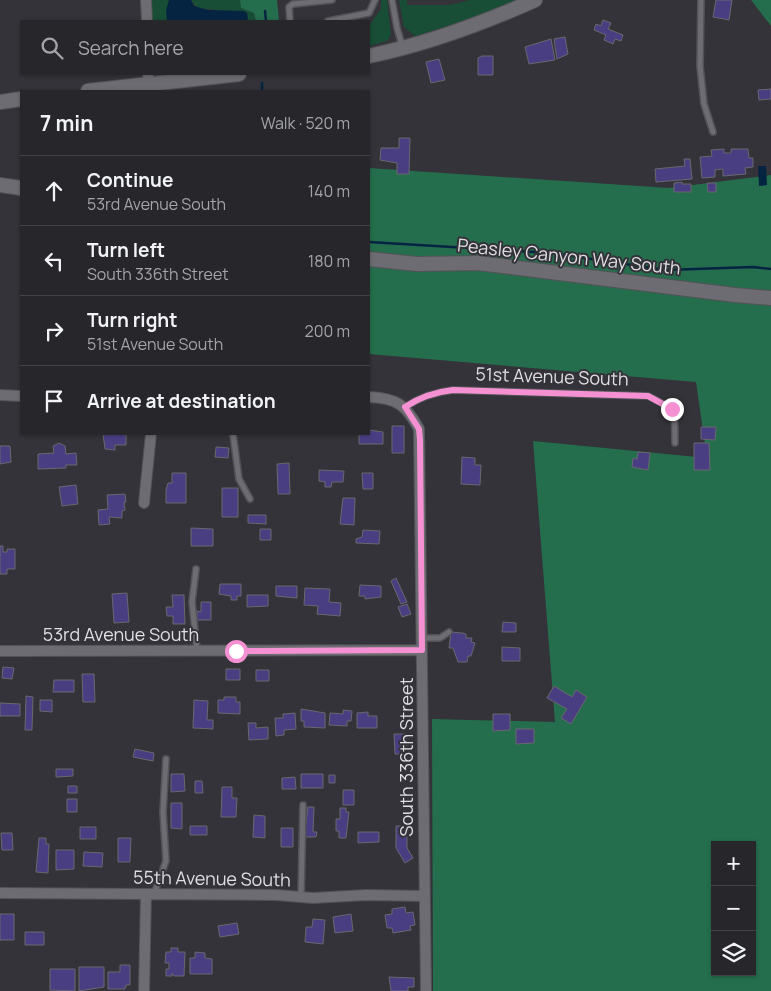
<!DOCTYPE html>
<html lang="en">
<head>
<meta charset="utf-8">
<style>
  body { margin:0; font-family:Manrope,sans-serif; background:#2e2e33; color:#f1f3f6 }
  .controls { position:absolute; right:15px; bottom:15px; display:grid; overflow:hidden; border-radius:0px; box-shadow:0 1px 4px #0004 }
  .controls button { width:45px; height:45px; display:grid; place-items:center; padding:0; border:0; border-bottom:1px solid #424347; background:#26262b; color:#f1f3f6; font:25px sans-serif }
  .stop { position:absolute; width:15px; height:15px; margin:-11px; border:4px solid #f591d2; border-radius:50%; background:#fff }
  .stop.end { background:#f591d2; border-color:#fff; box-shadow:0 1px 5px #0008 }
  .list { margin:0; padding:0; list-style:none }
  h2 { display:flex; justify-content:space-between; align-items:center; height:65px; margin:0; padding:0 20px; font-size:21px }
  h2 small { font-size:16px; font-weight:400; color:#a4a5a9 }
  .list li { display:grid; grid-template-columns:32px 1fr auto; gap:15px; align-items:center; box-sizing:border-box; height:70px; padding:0 20px; border-top:1px solid #424347 }
  .list b { display:block; font-size:19px; white-space:nowrap }
  .list p { margin:0; font-size:16px; white-space:nowrap; color:#a4a5a9 }
  .list em { font-size:16px; font-style:normal; color:#a4a5a9 }
  .icon { flex:none; width:28px; height:28px; fill:none; stroke:currentColor; stroke-width:2; stroke-linecap:round; stroke-linejoin:round }
  .map { position:relative; flex:none; width:771px; height:991px; overflow:hidden }
  .search { position:absolute; background:#26262b; box-shadow:0 1px 4px #0004; left:20px; top:20px; width:350px; height:55px; display:flex; align-items:center; gap:12px; box-sizing:border-box; padding:0 18px; border-radius:0px; color:#a4a5a9; font-size:19px }
  .panel { position:absolute; background:#26262b; box-shadow:0 1px 4px #0004; left:20px; top:90px; width:350px; height:345px; border-radius:0px }
  .map>svg:first-child { display:block }
  .green { fill:#174e35 }
  .forest { fill:#256e4d; fill-rule:evenodd }
  .water { fill:#052442 }
  .lines { fill:none; stroke-linecap:round; stroke-linejoin:round }
  .stream { stroke:#052442; stroke-width:2.5 }
  .building { fill:#4a3e83; stroke:#68686e }
  .lane-casing { stroke:#525257; stroke-width:8 }
  .street-casing { stroke:#525257; stroke-width:12 }
  .secondary-casing { stroke:#525257; stroke-width:16 }
  .lane { stroke:#6c6c72; stroke-width:5 }
  .street { stroke:#6c6c72; stroke-width:10 }
  .secondary { stroke:#6c6c72; stroke-width:14 }
  .route { stroke:#f591d2; stroke-width:6 }
  .labels { text-anchor:middle; stroke-width:4; stroke-linejoin:round; paint-order:stroke }
  .street-label { font-size:18px; fill:#dfdfe3; stroke:#333339 }
</style>
</head>
<body>
<div class="map">
<svg width="771" height="991" viewBox="0 0 771 991">
  <rect width="100%" height="100%" fill="#333339"/>
  <path class="green" d="M152,0h17l-2,21h-15z
    M191,0h49l1,8 13,5 2,8h-8l-1,-8 -50,-5z
    M381,0h6l4,35 -4,6 -18,5v-20l12,-17z
    M399,0h8v5h43l20,-5h49l-44,18 -60,18 -11,-9z"/>
  <path class="forest" d="M240,0h37l2,21h-23l-2,-8 -13,-5z
    M751,0h20v26z
    M369,168l300,20 102,-13v816h-338l-1,-272 123,3 -22,-281 174,17 -11,-76 -327,-28zM715,845h37v127h-37z"/>
  <path class="water" d="M169,0h22l3,6 14,4 36,1 3,2 1,8h-81l-1,-11z
    M758,166h8l1,19 -8,1z"/>
  <g class="lines">
    <path class="stream" d="M265,11l1,10
      M262,83v8
      M369,242l182,11 115,17 87,-3 18,2"/>
  </g>
  <path class="building" d="M716,0h16l-3,20 -16,-3z
    M603,20l8,3 -3,6 15,6 -2,6 -6,-2 -2,5 -9,-4 2,-5 -12,-5 2,-6 5,2z
    M565,37l3,17 -11,5 -3,-20z
    M551,39l4,21 -26,4 -4,-17z
    M482,56h11v19h-15v-17z
    M439,59l6,21 -14,3 -5,-21z
    M771,89v10l-12,1 -1,-10z
    M399,138h11l-1,36h-12v-11l-17,-3 1,-12h18z
    M724,149v4h7v-4h17l1,9h4v9l-8,1 1,6 -23,2v-7l-8,1v7l-13,1 -2,-21 12,-1 -1,-6z
    M684,159h6l2,20 -36,3 -1,-13 30,-3z
    M682,182v2h9v8h-17v-9z
    M707,183h9v9h-8z
    M392,426h12v27h-12z
    M701,427h15l-1,13 -14,-1z
    M369,430l14,2v12h-24v-10h10z
    M103,434h23v11h-11v5l-10,-1z
    M59,443l6,3 1,8 10,-1 1,12h-11v3l-28,1v-15l16,-1 -1,-7z
    M694,443h15l1,27h-16z
    M0,446h10l1,16 -11,2z
    M216,447l13,1 -1,10 -13,-1z
    M638,452l12,1 -2,17 -16,-3 1,-9 4,1z
    M462,457l13,1v7h6l-1,20 -19,-1z
    M289,463l1,31h-12l-1,-30z
    M319,470l25,1 -1,11h-11l-1,5h-6v-5l-6,-1z
    M172,473h14v30h-20v-13l2,-7h4z
    M362,473h11v16h-10z
    M76,485l2,19 -16,2 -3,-19z
    M222,488h16v29h-16z
    M125,494l1,8h-2l1,8 -3,1v7l-13,-1 1,7 -11,1 -1,-15 10,-1 -1,-14z
    M343,498h12l-1,27 -14,-1z
    M248,515h18v9l-18,-1z
    M191,528l22,1v17h-22z
    M260,529h11v11h-11z
    M363,530l17,1 -1,13 -23,-1v-4l6,-2z
    M0,546h3v6h4v-3h8v20h-8v5h-7z
    M396,578l11,24 -6,2 -10,-23z
    M220,584h21v12h-4v4h-6v-4l-12,-2z
    M360,585l21,1v11l-16,2v-3h-6z
    M276,586h21v12l-21,-2z
    M305,588l25,1 -1,13 12,1 -1,13 -23,-2 1,-8 -14,-1z
    M127,593l2,29 -15,1 -2,-29z
    M172,595h12l1,29h-12v-8h-6l-1,-9h7z
    M247,595h21v11l-21,1z
    M201,602h10v18h-14v-9l4,1z
    M407,604l4,10 -9,3 -4,-10z
    M503,622l13,1v9h-14z
    M451,632l11,1 4,1v4h6l-1,4 4,1 -4,13h-3l-1,6h-9l-5,-14h-4z
    M502,647l18,1v13h-18z
    M3,667l11,1 -2,11 -10,-1z
    M226,669h14v11h-14z
    M256,670h13v11h-13z
    M82,674h12l1,28h-12z
    M54,680h20v12h-21z
    M554,686l18,11 4,-7 11,7 -16,27 -10,-6 6,-9 -20,-11z
    M26,696l7,1 -1,33h-7z
    M224,697h12v5h4v12l-22,-1v-13h6z
    M40,700h12v12l-12,-1z
    M194,700l14,1 -1,19h6v9l-20,-1z
    M0,703l20,1v12h-20z
    M301,709l24,4v15l-21,-1v-6h-3z
    M343,710l9,1 -1,10h-4v5l-18,-1 1,-12 13,1z
    M368,712v4h9v12h-20v-15z
    M295,713l1,16 -12,1v5l-8,1 -1,-18h8v-4z
    M493,714h17v16l-17,1z
    M248,723h8v5l12,-1v12l-19,1z
    M516,729h18v14l-18,1z
    M394,734h12l1,20h-12z
    M135,749l19,4 -1,8 -20,-4z
    M56,769h17v7l-17,1z
    M171,774h13l1,17 -14,1z
    M301,774h22v14h-22z
    M329,775h6v8h-6z
    M295,777l1,12h-14v-11z
    M195,781h7l1,12h-8z
    M68,786h9v7h-9z
    M222,787h10v11h5l-1,19h-15z
    M343,790h11v15h-11z
    M67,799h10v13h-10z
    M171,803h11v26l-11,-1z
    M308,807h6l-1,25h4l-1,5h-12z
    M340,808h6v4h3l-3,26h-7v-7h-3v-12h4z
    M254,815l11,1v22l-12,-1z
    M190,826h17v9h-17z
    M396,826h11v22l6,10 -8,5 -9,-15z
    M80,827h16v12h-16z
    M281,828h12v19h-12z
    M358,832h21v10l-21,1z
    M1,833h11l1,17h-11z
    M39,838h7v6h3l-1,29 -12,-1z
    M118,838h13l-1,24h-12z
    M56,850h18v19l-18,1z
    M84,852l19,1 -1,14 -19,-1z
    M405,907l1,6 7,-1 2,13 -5,1 1,4 -18,3 -1,-5h-5l-2,-13 7,-1v-5z
    M0,914h14v26h-14z
    M351,914l2,17 -18,2 -2,-16z
    M313,919l12,1 -2,24 -18,-2 1,-15h6z
    M237,923l2,11 -19,3 -2,-11z
    M25,932h19v13h-19z
    M171,948h7v4h7l-1,24h-10l-2,-3v3h-6v-7h3v-6h-4l1,-11h5z
    M195,952l10,1v5l7,1v15h-22v-16h5z
    M120,965h10v20h-4l-1,4h-17v-17h12z
    M79,967h25v20l-25,4z
    M50,969h25v22l-25,-1z
    M389,977l25,1v9h-6v4h-17z"/>
  <g class="lines">
    <defs>
      <path id="lane" d="M392,0l5,28 6,20
        M701,0l-1,66 4,38 9,28
        M290,21l-1,-14 4,-3 39,-4
        M328,21l41,-8 6,-13
        M405,407c15,-10 30,-15 48,-17l195,6c31,15 26,15 27,47
        M233,434l6,45 11,20
        M196,569l-4,33 5,48
        M422,638h18l9,-6
        M154,894l12,-33 -3,-49 3,-53
        M301,897l2,-92"/>
      <path id="street" d="M146,0l1,21
        M148,74l1,17
        M0,395l21,1
        M369,397c28,1 37,8 50,32l7,562
        M144,503l7,-69
        M0,651l422,-1
        M0,893l277,2 36,3 53,-3 58,1
        M144,991l2,-97"/>
      <path id="secondary" d="M369,56c58,-12 112,-32 166,-56
        M88,91l151,-17
        M0,102l21,-3
        M0,185l21,3
        M369,259l48,5 61,-1 257,32 36,3"/>
    </defs>
    <use href="#lane" class="lane-casing"/>
    <use href="#street" class="street-casing"/>
    <use href="#secondary" class="secondary-casing"/>
    <use href="#lane" class="lane"/>
    <use href="#street" class="street"/>
    <use href="#secondary" class="secondary"/>
  </g>
  <g class="lines">
    <path class="route" d="M236,651l186,-1 -2,-210 -1,-11 -14,-22c15,-10 30,-15 48,-17l195,6 24,13"/>
  </g>
  <g class="labels">
    <g class="street-label">
      <text transform="translate(569 257) rotate(6)" y="6">Peasley Canyon Way South</text>
      <text transform="translate(552 377) rotate(2)" y="6">51st Avenue South</text>
      <text x="121" y="641">53rd Avenue South</text>
      <text transform="translate(407 757) rotate(-90)" y="6">South 336th Street</text>
      <text transform="translate(212 879) rotate(1)" y="6">55th Avenue South</text>
    </g>
  </g>
</svg>
<div class="controls">
<button>+</button>
<button>−</button>
<button><svg class="icon" aria-label="layers" viewBox="0 0 24 24"><path d="M12 4l9 5-9 5-9-5zM3 14l9 5 9-5"/></svg></button>
</div>
<div class="stop" style="left:236px;top:651px"></div>
<div class="stop end" style="left:672px;top:409px"></div>
<div class="search"><svg class="icon" aria-label="search" viewBox="0 0 24 24"><circle cx="10" cy="10" r="6"/><path d="M15 15l6 6"/></svg>Search here</div>
<section class="panel">
<h2>7 min<small>Walk · 520 m</small></h2>
<ul class="list">
<li><svg class="icon" aria-label="ahead" viewBox="0 0 24 24"><path d="M12 20V5M6 11l6-6 6 6"/></svg><div><b>Continue</b><p>53rd Avenue South</p></div><em>140 m</em></li>
<li><svg class="icon" aria-label="left" viewBox="0 0 24 24"><path d="M17 20v-9H6M10 6l-5 5 5 5"/></svg><div><b>Turn left</b><p>South 336th Street</p></div><em>180 m</em></li>
<li><svg class="icon" aria-label="right" viewBox="0 0 24 24"><path d="M7 20v-9h11M14 6l5 5-5 5"/></svg><div><b>Turn right</b><p>51st Avenue South</p></div><em>200 m</em></li>
<li><svg class="icon" aria-label="arrive" viewBox="0 0 24 24"><path d="M6 21V4h12l-3 4 3 4H6"/></svg><div><b>Arrive at destination</b></div></li>
</ul>
</section>
</div>
</body>
</html>
